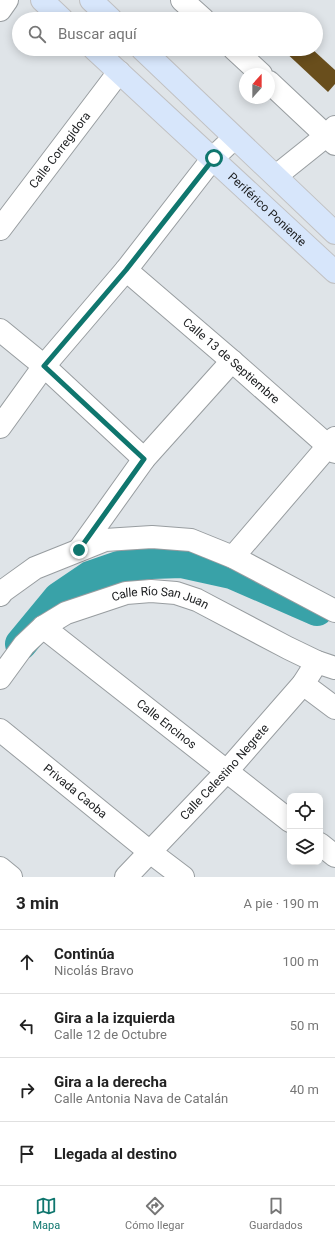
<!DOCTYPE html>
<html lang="es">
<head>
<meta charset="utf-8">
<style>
  body { margin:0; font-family:Roboto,sans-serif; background:#f6f6f6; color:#222 }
  .controls { position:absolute; right:12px; bottom:12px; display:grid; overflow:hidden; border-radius:8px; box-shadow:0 2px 10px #0003 }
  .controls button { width:36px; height:36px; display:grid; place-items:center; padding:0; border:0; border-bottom:1px solid #e0e0e0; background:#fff; color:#222; font:20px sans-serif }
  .compass { position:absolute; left:239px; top:68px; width:36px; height:36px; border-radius:50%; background:#fff; box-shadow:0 2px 10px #0003; rotate:21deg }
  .stop { position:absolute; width:12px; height:12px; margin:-9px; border:3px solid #0f766e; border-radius:50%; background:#fff }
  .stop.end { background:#0f766e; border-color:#fff; box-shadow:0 1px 4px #0008 }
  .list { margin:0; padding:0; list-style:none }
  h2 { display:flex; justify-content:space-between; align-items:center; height:52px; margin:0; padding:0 16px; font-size:17px }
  h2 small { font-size:13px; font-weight:400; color:#767676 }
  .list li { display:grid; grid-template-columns:26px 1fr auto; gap:12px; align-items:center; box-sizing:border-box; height:64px; padding:0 16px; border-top:1px solid #e0e0e0 }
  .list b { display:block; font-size:15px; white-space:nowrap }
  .list p { margin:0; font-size:13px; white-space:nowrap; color:#767676 }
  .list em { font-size:13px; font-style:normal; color:#767676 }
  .icon { flex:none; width:22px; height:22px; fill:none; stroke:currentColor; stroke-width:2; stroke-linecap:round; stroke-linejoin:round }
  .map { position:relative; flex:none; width:335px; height:877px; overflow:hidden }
  .search { position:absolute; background:#fff; box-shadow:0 2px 10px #0003; left:12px; right:12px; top:12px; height:44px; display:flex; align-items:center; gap:10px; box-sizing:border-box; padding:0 14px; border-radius:22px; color:#767676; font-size:15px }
  .sheet { height:308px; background:#fff }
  nav { display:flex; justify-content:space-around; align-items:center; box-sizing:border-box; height:56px; border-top:1px solid #e0e0e0; background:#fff; font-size:11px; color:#767676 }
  nav a { display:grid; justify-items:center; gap:2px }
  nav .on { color:#0f766e }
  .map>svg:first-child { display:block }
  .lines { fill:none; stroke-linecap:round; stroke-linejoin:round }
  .river { stroke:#39a2a8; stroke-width:32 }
  .building { fill:#694e1c }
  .minor-casing { stroke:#989da0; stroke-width:24 }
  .major-casing { stroke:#c1c1c2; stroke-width:24 }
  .minor { stroke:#fff; stroke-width:22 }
  .major { stroke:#d7e6fb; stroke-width:22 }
  .route { stroke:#0f766e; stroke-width:5 }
  .labels { text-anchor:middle; stroke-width:4; stroke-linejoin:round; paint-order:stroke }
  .street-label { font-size:12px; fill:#202224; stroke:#fff }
</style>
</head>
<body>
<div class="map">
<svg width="335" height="877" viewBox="0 0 335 877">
  <rect width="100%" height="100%" fill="#dfe4e8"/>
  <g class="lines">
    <path class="river" d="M21,644l38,-46 31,-21 29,-10 32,-4 31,-1 50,11 85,37"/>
  </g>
  <path class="building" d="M282,49h30l23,21v14l-7,8z"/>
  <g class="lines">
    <defs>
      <g id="minor">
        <path d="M182,0l21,19"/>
        <path d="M0,10l7,-10"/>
        <path d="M234,49l27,25"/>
        <path d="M269,82l66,62"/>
        <path d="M276,176l50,-40 9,-9"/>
        <path id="s1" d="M0,229l119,-157"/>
        <path id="s2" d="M126,270l106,91 103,91"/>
        <path d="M0,330l44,36 100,93"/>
        <path d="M0,427l44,-61 82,-96 87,-112 21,-20"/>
        <path d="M79,550l65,-91 88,-98"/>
        <path d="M233,557l102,-119"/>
        <path d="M0,595l3,-4 32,-23 70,-28 47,-3 39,3 42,17 102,54"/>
        <path id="s3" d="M43,627l247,194"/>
        <path id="s4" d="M0,678l24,-33 19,-18 23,-14 60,-20 25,-2 25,2 21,7 91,48 29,14 18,6"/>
        <path d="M303,684l32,24"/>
        <path id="s5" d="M0,730l150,122 33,25"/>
        <path d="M320,844l15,12"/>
        <path d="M0,868l11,9"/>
        <path id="s6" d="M126,877l101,-106 76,-87 14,-22"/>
      </g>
      <g id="major">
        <path d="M42,0l20,19"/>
        <path d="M91,0l20,19"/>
        <path id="s7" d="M94,49l241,223"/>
        <path d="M142,49l193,184"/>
      </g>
    </defs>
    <use href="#minor" class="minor-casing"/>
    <use href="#major" class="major-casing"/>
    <use href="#minor" class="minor"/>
    <use href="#major" class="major"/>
  </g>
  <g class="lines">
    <path class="route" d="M79,550l65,-91 -100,-93 82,-96 88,-112"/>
  </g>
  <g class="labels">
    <g class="street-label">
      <text dy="4" stroke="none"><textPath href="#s1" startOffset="99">Calle Corregidora</textPath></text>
      <text dy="4" stroke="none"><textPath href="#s7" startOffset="236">Periférico Poniente</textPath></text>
      <text dy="4" stroke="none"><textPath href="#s2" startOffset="139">Calle 13 de Septiembre</textPath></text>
      <text dy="4" stroke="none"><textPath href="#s4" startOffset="192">Calle Río San Juan</textPath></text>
      <text dy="4" stroke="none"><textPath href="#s3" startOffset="157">Calle Encinos</textPath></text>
      <text dy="4" stroke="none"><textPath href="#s6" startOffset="144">Calle Celestino Negrete</textPath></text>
      <text dy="4" stroke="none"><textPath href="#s5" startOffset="97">Privada Caoba</textPath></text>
    </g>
  </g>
</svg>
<div class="controls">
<button><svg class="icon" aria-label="locate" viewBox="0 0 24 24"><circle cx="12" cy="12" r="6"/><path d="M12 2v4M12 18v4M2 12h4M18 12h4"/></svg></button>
<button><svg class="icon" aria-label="layers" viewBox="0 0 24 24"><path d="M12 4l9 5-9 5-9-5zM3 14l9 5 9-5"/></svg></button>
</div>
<svg class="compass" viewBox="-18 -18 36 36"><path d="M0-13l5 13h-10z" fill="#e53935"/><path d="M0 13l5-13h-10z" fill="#767676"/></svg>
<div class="stop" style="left:214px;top:158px"></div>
<div class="stop end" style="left:79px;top:550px"></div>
<div class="search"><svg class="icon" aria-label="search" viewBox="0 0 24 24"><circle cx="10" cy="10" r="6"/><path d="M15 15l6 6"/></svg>Buscar aquí</div>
</div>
<section class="sheet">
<h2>3 min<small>A pie · 190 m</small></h2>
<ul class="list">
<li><svg class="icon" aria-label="ahead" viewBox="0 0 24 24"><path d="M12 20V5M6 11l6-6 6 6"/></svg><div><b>Continúa</b><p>Nicolás Bravo</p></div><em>100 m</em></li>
<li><svg class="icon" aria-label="left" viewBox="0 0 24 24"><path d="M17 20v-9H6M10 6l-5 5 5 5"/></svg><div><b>Gira a la izquierda</b><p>Calle 12 de Octubre</p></div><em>50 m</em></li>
<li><svg class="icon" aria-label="right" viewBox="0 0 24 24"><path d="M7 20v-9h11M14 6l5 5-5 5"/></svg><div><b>Gira a la derecha</b><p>Calle Antonia Nava de Catalán</p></div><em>40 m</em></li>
<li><svg class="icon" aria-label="arrive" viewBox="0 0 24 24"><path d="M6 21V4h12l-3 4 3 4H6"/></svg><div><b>Llegada al destino</b></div></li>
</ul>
</section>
<nav>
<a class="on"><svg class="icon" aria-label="map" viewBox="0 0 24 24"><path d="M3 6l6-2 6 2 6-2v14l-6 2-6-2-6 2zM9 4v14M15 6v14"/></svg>Mapa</a>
<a><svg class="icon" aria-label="directions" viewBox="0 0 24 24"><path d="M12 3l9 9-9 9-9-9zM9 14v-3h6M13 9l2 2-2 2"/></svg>Cómo llegar</a>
<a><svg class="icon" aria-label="saved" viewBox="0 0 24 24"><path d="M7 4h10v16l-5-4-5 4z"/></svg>Guardados</a>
</nav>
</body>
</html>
